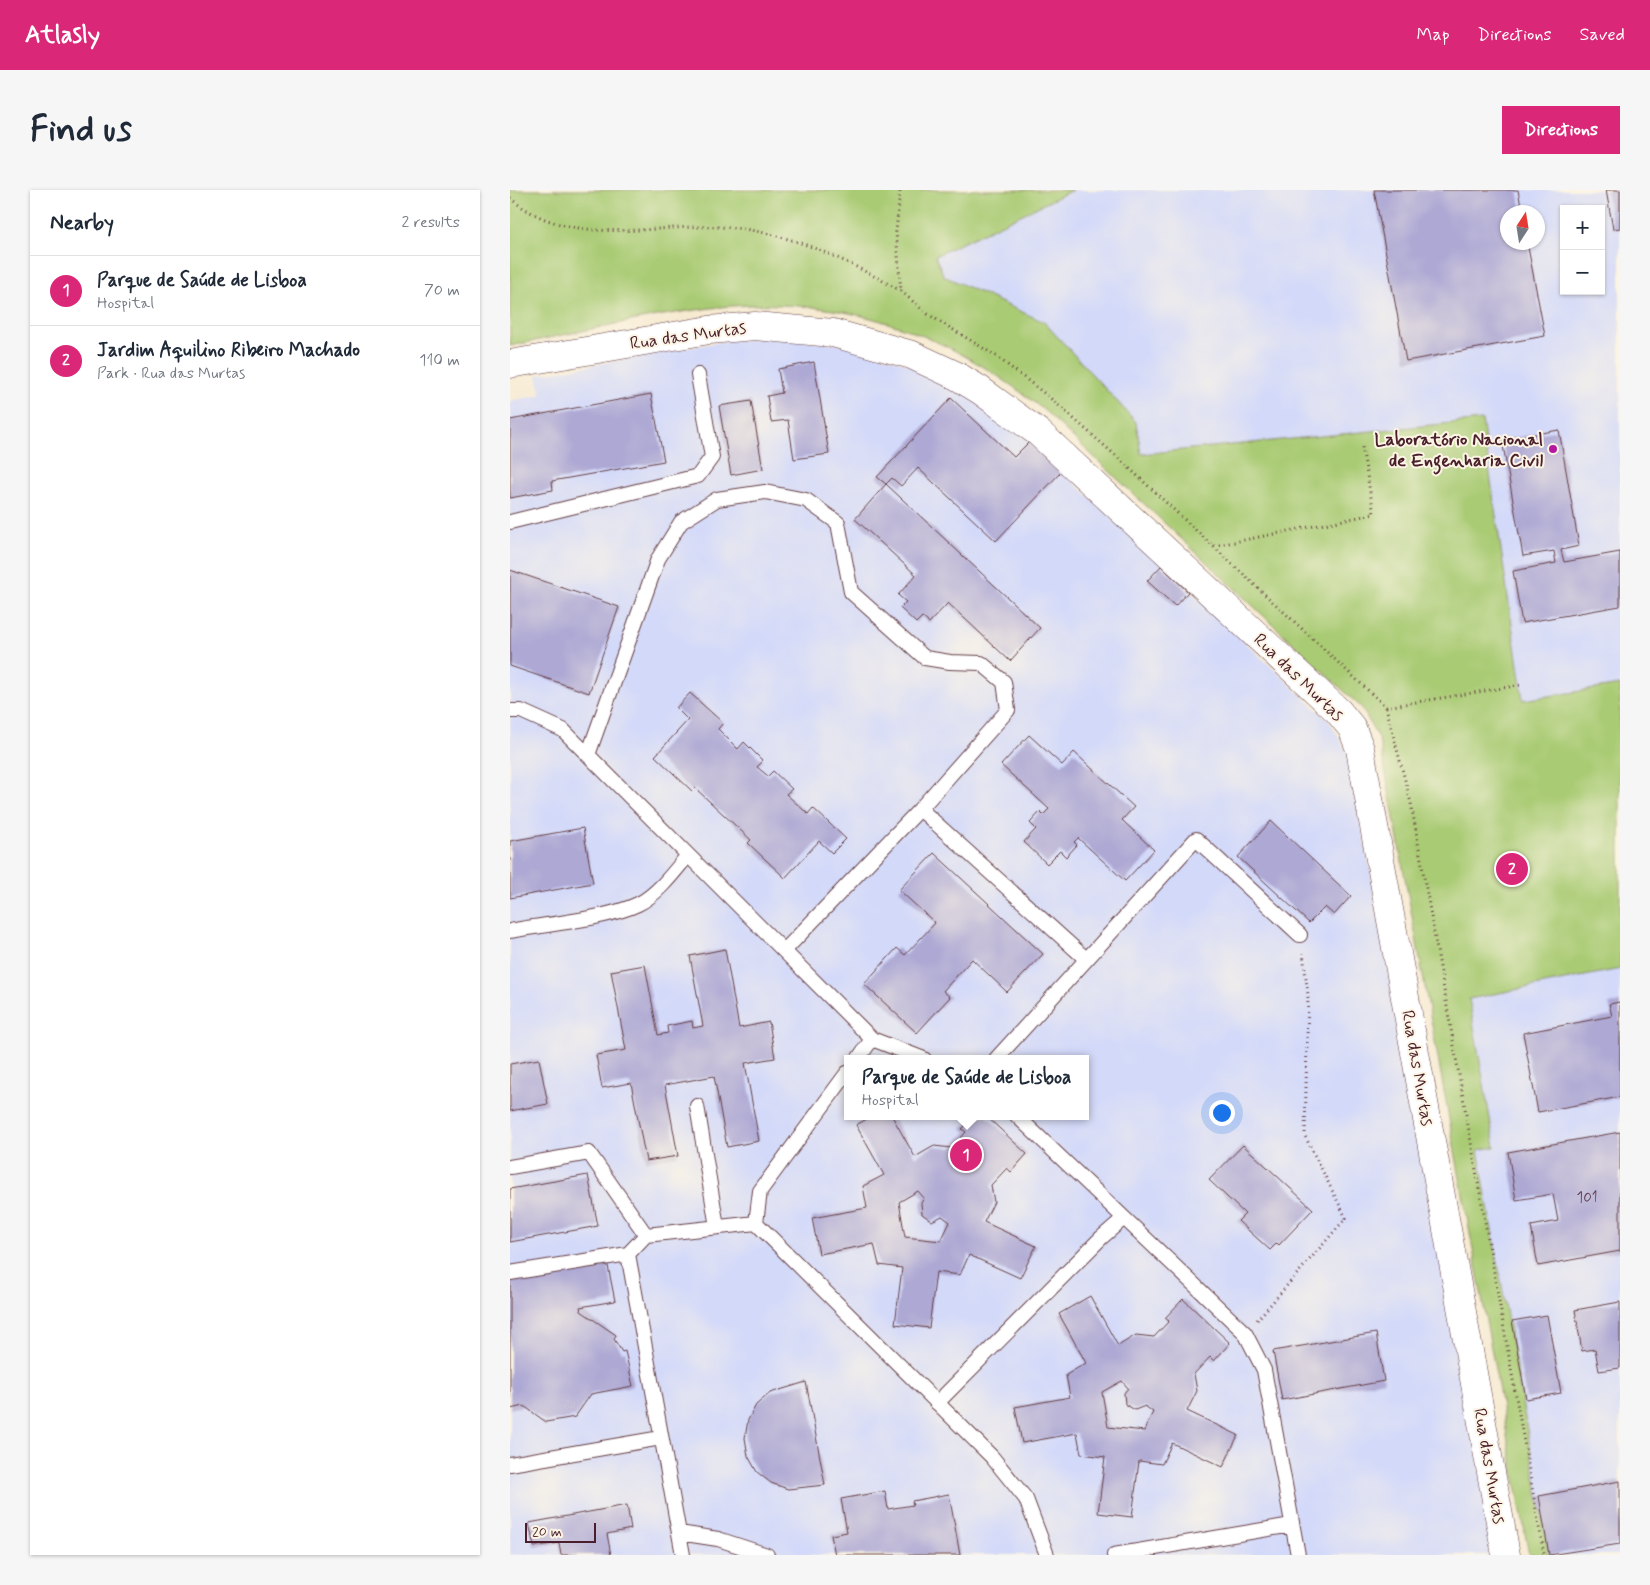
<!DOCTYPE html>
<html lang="en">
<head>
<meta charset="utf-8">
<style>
  body { margin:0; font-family:Mynerve,sans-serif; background:#f6f6f7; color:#1f2937 }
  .controls { position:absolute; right:15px; top:15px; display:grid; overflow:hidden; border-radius:0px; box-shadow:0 1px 4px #0004 }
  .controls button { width:45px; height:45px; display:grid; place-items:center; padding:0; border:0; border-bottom:1px solid #e0e1e3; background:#fff; color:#1f2937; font:25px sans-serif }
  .compass { position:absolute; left:990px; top:15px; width:45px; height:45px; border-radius:50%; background:#fff; box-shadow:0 1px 4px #0004; rotate:12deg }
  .scale { position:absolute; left:15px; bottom:12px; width:71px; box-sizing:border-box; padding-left:5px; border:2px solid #4a1f2b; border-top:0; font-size:14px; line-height:18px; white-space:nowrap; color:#4a1f2b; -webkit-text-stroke:4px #fcf5e5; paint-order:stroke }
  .you { position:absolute; left:711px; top:922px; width:18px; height:18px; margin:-12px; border:4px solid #fff; border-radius:50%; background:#1a73e8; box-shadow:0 0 0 8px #1a73e833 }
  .badge { display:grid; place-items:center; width:32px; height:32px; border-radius:50%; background:#db2777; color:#fff; font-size:16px; font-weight:700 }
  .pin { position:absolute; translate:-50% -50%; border:2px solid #fff; box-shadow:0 1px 5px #0006 }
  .popup { position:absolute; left:334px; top:865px; width:245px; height:65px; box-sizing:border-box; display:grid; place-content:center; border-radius:0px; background:#fff; filter:drop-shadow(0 1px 4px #0005); font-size:16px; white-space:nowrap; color:#747a83 }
  .popup b { font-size:19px; color:#1f2937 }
  .popup::after { content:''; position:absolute; left:50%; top:100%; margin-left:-10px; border:10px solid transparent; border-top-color:#fff }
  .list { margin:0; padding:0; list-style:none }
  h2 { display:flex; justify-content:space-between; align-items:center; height:65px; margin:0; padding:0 20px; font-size:21px }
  h2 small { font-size:16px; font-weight:400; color:#747a83 }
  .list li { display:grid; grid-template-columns:32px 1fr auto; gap:15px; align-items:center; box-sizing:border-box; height:70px; padding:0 20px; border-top:1px solid #e0e1e3 }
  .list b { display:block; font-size:19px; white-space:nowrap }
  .list p { margin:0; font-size:16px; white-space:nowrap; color:#747a83 }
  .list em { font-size:16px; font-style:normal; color:#747a83 }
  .map { position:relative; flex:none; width:1110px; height:1365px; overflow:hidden; border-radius:0px }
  header { display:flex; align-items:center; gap:30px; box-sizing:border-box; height:70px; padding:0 25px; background:#db2777; color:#fff }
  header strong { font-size:24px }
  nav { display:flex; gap:28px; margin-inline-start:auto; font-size:18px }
  .intro { display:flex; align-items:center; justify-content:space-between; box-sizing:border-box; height:120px; padding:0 30px }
  h1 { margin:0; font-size:35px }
  .button { padding:12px 22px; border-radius:0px; background:#db2777; color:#fff; font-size:18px; font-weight:700 }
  main { display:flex; gap:30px; padding:0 30px }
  aside { flex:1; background:#fff; border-radius:0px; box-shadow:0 1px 4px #0004 }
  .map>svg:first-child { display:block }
  .built { fill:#d3d9f9; fill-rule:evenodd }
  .green { fill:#a9cb73; stroke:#7a754f }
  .building { fill:#ada8d4; fill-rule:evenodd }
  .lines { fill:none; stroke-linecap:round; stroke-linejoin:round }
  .service-casing { stroke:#643d44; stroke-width:16 }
  .tertiary-casing { stroke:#643d44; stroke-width:29 }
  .path { stroke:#643d44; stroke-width:3; stroke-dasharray:1 4; stroke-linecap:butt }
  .service { stroke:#fff; stroke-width:14 }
  .tertiary { stroke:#fff; stroke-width:28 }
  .poi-dot { fill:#b5179e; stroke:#fcf5e5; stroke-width:2 }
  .labels { text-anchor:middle; stroke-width:4; stroke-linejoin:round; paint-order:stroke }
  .number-label { font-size:15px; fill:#634155 }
  .street-label { font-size:18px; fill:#4a1f2b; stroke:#fcf5e5 }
  .poi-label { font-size:18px; font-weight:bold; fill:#4a1f2b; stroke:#fcf5e5; text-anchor:end }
</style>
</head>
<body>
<header>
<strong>Atlasly</strong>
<nav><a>Map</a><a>Directions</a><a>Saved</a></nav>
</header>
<div class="intro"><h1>Find us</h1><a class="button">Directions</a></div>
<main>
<aside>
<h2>Nearby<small>2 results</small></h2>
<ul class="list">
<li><span class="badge">1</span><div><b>Parque de Saúde de Lisboa</b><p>Hospital</p></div><em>70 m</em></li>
<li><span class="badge">2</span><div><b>Jardim Aquilino Ribeiro Machado</b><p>Park · Rua das Murtas</p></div><em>110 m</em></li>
</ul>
</aside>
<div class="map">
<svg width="1110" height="1365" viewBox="0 0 1110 1365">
  <rect width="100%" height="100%" fill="#fcf5e5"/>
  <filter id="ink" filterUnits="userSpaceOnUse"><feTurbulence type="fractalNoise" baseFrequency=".02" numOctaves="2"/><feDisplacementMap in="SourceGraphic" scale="10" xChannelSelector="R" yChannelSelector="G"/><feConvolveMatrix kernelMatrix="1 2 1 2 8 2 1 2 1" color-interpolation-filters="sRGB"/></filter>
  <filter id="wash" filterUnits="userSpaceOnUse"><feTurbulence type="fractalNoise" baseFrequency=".0096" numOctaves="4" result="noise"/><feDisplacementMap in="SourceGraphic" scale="20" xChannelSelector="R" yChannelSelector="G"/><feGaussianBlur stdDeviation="1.12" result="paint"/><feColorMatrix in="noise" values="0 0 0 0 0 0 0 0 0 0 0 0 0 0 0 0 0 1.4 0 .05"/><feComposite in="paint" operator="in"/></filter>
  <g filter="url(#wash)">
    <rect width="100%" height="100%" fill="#f6ead1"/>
    <path class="built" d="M563,0h547v495l-97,15 -41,-280 -341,34 -97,-132 -100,-46 -9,-20zM1054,19h37v82h-37zM998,22h30v30h-30z
      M275,148l68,8 73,24 71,40 332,311 20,34 147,800h-986v-1154l31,-6 -4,-20 194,-35zM337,869h238v57h-238z
      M1110,779v586h-71l-71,-405 17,-3 -26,-149z"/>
    <path class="green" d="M0,0h563l-138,66 9,20 100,46 92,100 5,32 341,-34 41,280 97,-15v284l-151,30 26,148 -17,3 71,405h-20l-144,-786 -6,-29 -17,-32 -316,-296c-99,-82 -206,-119 -335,-104 -68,8 -135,25 -201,38z"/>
    <g id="blocks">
      <path class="building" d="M864,0h144l4,22h-14v30h19l18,94 -139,25z
        M1096,0h14v38l-7,1z
        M304,172l15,92 -35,5 -6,-39 -17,2 -4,-26 15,-3 -4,-24z
        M141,204l13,67 -112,20 1,9 -43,8v-78z
        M441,208l63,59 15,-15 32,30 -65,69 -78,-73 -17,18 -9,-8 -6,6 154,144 -30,33 -62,-58 -19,20 -7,-6 -6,6 -16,-15 6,-6 -8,-7 18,-20 -61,-56 31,-35 -9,-7z
        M241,211l12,68 -32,6 -12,-69z
        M1049,240l20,116 -18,4 3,12 56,-10v54l-98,17 -9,-52 43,-8 -2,-12 -31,5 -21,-116z
        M651,376l27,26 -13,14 -28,-25z
        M0,380l109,37 -30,86 -79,-27z
        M180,503l33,30 -5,6 20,20 6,-7 19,19 -6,6 11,9 5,-5 19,18 -6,5 22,20 5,-6 33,31 -14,14 -13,-12 -34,37 -37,-35 3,-3 -56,-52 -3,3 -37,-35 33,-36 -12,-12z
        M519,545l33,30 12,-13 60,55 -12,13 32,30 -29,31 -47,-43 -4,4 3,3 -11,12 -6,-6 -13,13 -23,-22 12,-13 -6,-6 10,-11 3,3 6,-6 -48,-44z
        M761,631l80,75 -17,19 -9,-8 -16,16 -71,-66z
        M73,638l10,55 -83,15v-57z
        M424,663l109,101 -36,38 -35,-33 -29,32 7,6 -33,36 -53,-49 33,-36 8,7 30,-32 -36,-33z
        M215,759l14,79 30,-6 6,36 -30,5 14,78 -32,6 -13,-71 -49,9 13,71 -32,5 -15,-78 -29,5 -6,-33 30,-5 -15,-79 34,-6 13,70 10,-2 -1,-7 25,-5 1,7 10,-2 -13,-70z
        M1110,812v95l-82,15 -15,-79 89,-17 -3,-12z
        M29,869l9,45 -38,7v-47z
        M362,926h20l23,41 19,-11 18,2 14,-16 -4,-3 12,-13h12l41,38 -16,18 -4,-4 -16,17 3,17 -10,20 52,24 -16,32 -51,-23 -9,20 -24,-3 -7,56 -34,-4 7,-56 -23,-3 -5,-21 -55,10 -7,-36 55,-10 -4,-22 21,-11 -28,-50zM408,1001l6,7 -3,5 1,11 10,7 10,-5 8,6 -9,19 -36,-4 -6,-35z
        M1110,942v119l-82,15 -7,-40 27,-5 -5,-27 -37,6 -8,-48z
        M733,955l70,64 -34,36 -2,-2 -7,7 -32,-29 7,-7 -36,-34z
        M78,985l10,51 -88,16v-53z
        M97,1071l8,40 -35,6 1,4 35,24 -2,4 8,13 3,-1 8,35 -42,8 -16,23 -29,5 -22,-16 -14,3v-130z
        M580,1106l28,50 18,-11 18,2 15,-16 -4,-3 18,-19 47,44 -16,18 -4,-4 -16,17 3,17 -10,20 51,24 -15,32 -51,-24 -10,21 -23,-3 -7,56 -34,-4 7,-56 -24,-3 -4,-21 -55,10 -7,-36 55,-10 -4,-22 20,-12 -27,-49zM612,1191l6,7 -4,5 1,11 10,6 10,-4 8,6 -9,19 -36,-4 -6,-35z
        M1110,1112v66l-21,3 -4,-22 -13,2 -7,-41z
        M1037,1125l14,78 -35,6 -14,-78z
        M866,1143l8,48 -102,19 -9,-49z
        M296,1192l19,103 -37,4 -17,-6 -14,-11 -9,-16 -3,-18 3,-18 8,-15 14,-12z
        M1110,1291v63l-71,11 -10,-59z
        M375,1301l3,18 25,-4 -1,-4 37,-7 11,61h-125l-4,-20 16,-3 -6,-33z
        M117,1315l4,24 -24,5 4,21h-50l-2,-12 -25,4 -5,-24z"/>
    </g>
  </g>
  <g filter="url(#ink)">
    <use href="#blocks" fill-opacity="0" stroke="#643d44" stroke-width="1"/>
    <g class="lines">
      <defs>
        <path id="service" d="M0,332l188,-46 14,-19 -14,-82
          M0,521h11l42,19 309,309 52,20
          M78,565l70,-196 23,-37 36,-23 48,-7 41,8 32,23 13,69 74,66 25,4 31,1 23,19 4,28 -88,99
          M0,741c36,-7 97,-12 128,-27 19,-9 37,-33 50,-49
          M274,761l136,-142 166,150
          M348,869l14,-20
          M486,869l200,-220 104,96
          M187,916l20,121
          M507,926l228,217 19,37 34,185
          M0,977l79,-14 57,82 110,-12 236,234 34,42 21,56
          M246,1033l4,-32 87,-118
          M136,1045l-18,19 55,301
          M0,1083l118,-19
          M427,1213l164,-165 23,-20
          M0,1274l151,-26
          M169,1343l39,6 49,16
          M604,1365l178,-30"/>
        <path id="tertiary" d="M0,174l199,-34 46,-4 78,7 79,22 45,21 23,14 59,43 299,278 14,17 8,21 146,806"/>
      </defs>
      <use href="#service" class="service-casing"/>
      <use href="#tertiary" class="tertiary-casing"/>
      <path class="path" d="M0,8c70,58 158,18 240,32 57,10 101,33 151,61l-5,-59 4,-42
        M391,101l25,22 70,43 53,41 66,58 271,252 135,-22
        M704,356l160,-32 -12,-67
        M876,517l25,96 133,752
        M747,1130l89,-102 -41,-82 3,-141 -5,-42"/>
      <use href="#service" class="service"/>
      <use href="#tertiary" class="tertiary"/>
    </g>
  </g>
  <circle class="poi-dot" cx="1043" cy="259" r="5"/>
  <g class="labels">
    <g class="number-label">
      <text x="1077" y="1012">101</text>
    </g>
    <g class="street-label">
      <text transform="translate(178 145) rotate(-8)" y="6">Rua das Murtas</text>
      <text transform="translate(789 487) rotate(44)" y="6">Rua das Murtas</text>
      <text transform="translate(908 878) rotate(80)" y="6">Rua das Murtas</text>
      <text transform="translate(980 1276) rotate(80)" y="6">Rua das Murtas</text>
    </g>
    <g class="poi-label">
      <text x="1033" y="255">Laboratório Nacional<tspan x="1033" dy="21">de Engenharia Civil</tspan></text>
    </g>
  </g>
</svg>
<div class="controls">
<button>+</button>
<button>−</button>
</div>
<svg class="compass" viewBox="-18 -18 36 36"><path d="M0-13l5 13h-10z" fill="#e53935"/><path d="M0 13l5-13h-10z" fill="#747a83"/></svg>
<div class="scale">20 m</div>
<div class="you"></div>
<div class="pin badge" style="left:456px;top:965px">1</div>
<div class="popup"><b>Parque de Saúde de Lisboa</b>Hospital</div>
<div class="pin badge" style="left:1002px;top:679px">2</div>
</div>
</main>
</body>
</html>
